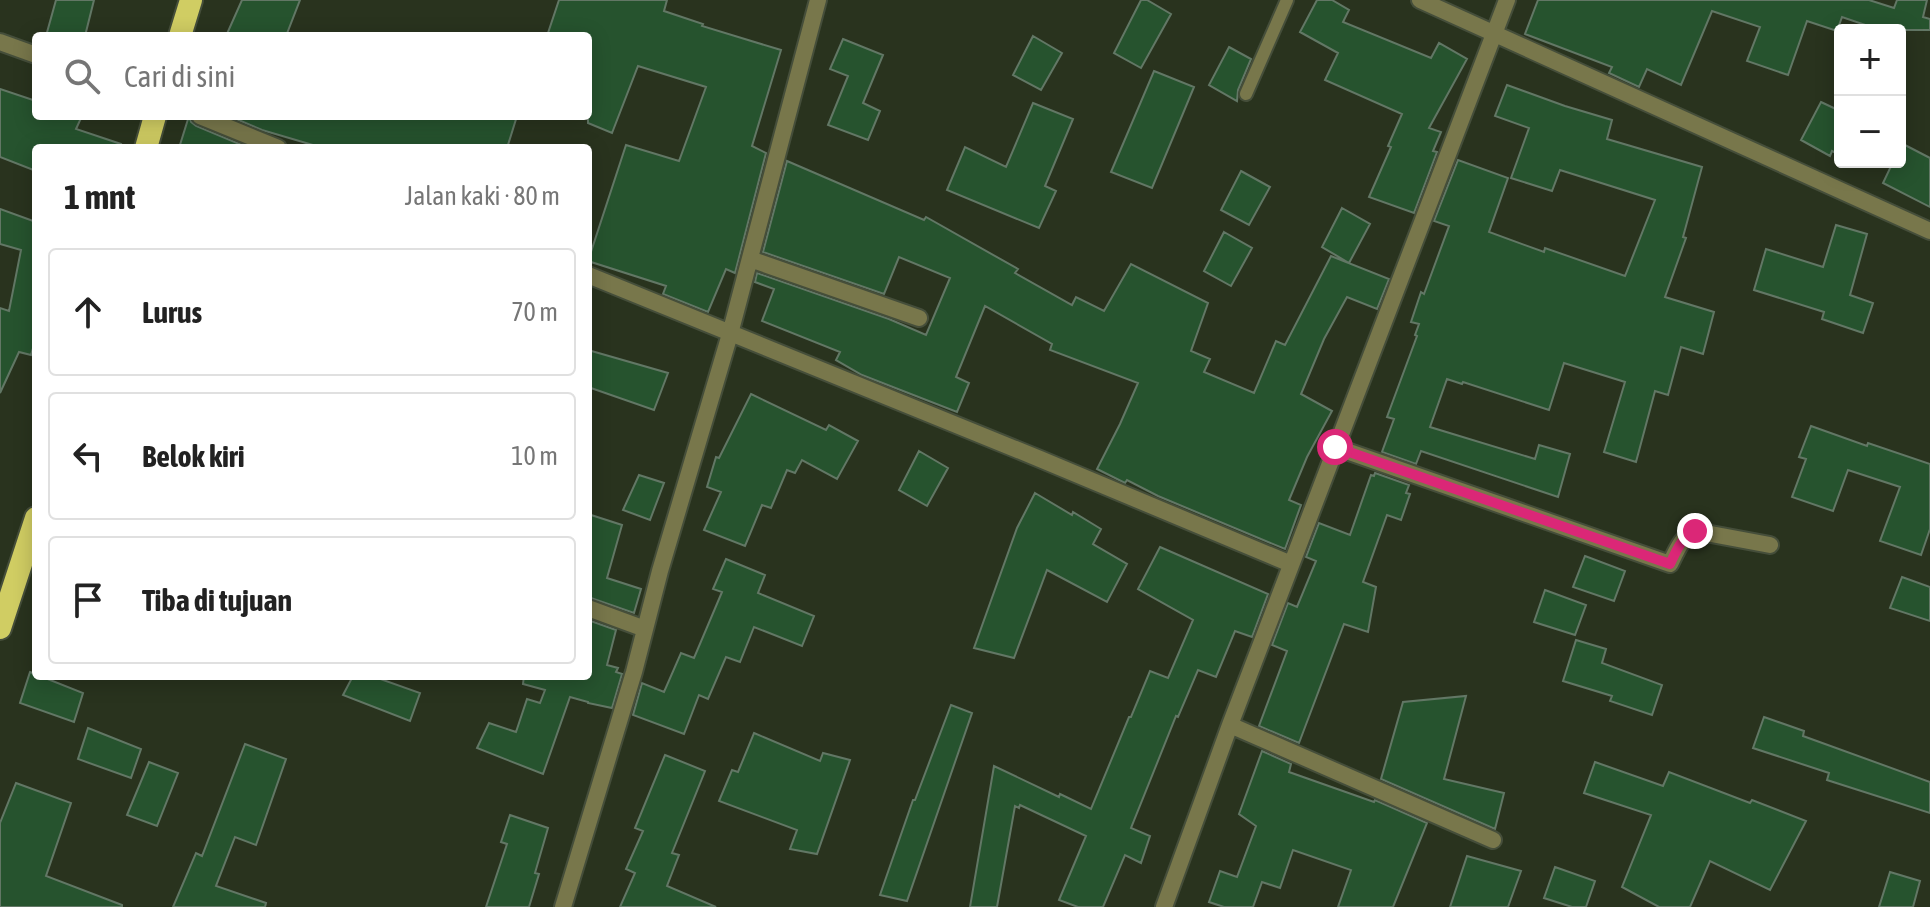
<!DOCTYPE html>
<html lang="id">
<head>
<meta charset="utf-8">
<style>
  body { margin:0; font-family:"Asap Condensed",sans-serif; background:#f6f6f6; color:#222 }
  .controls { position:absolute; right:24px; top:24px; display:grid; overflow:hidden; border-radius:8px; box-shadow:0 4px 20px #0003 }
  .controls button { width:72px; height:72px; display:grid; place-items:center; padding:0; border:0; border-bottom:2px solid #e0e0e0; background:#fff; color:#222; font:40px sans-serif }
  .stop { position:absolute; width:24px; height:24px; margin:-18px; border:6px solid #db2777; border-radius:50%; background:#fff }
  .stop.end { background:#db2777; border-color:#fff; box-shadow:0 2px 8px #0008 }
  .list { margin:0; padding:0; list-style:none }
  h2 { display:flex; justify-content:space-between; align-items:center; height:104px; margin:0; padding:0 32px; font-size:34px }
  h2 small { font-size:26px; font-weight:400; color:#767676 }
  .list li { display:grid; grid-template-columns:52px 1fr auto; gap:24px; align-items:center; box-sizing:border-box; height:128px; margin:0 16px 16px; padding:0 16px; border:2px solid #e0e0e0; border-radius:8px }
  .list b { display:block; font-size:30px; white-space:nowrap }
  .list em { font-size:26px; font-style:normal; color:#767676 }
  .icon { flex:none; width:44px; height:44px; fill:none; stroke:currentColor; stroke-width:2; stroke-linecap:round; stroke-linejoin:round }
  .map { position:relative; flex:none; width:1930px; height:907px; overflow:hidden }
  .search { position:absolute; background:#fff; box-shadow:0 4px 20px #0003; left:32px; top:32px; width:560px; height:88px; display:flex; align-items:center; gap:20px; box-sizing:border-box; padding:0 28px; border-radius:8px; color:#767676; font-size:30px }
  .panel { position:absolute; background:#fff; box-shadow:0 4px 20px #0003; left:32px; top:144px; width:560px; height:536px; border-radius:8px }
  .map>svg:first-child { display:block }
  .building { fill:#26532e; stroke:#627765; stroke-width:2 }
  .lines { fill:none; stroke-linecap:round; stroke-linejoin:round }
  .service-casing { stroke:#454e3a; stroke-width:16 }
  .minor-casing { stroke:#454e3a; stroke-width:20 }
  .trunk-casing { stroke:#454e3a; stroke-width:26 }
  .service { stroke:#78774b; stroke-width:12 }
  .minor { stroke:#78774b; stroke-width:16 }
  .trunk { stroke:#d0cd63; stroke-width:22 }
  .route { stroke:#db2777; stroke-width:10 }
</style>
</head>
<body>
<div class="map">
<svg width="1930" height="907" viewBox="0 0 1930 907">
  <rect width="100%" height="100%" fill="#29331e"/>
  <path class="building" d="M56,0h38l-9,36h-39z
    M242,0h58l-14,36h-60z
    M559,0h108l-3,11 39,13 -1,2 79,24 -29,96 14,7 -31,120 -9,-4 -18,43 -45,-18 3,-8 -78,-25 38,-116 53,16 27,-74 -68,-21 -26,67 -24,-10v-87h-41z
    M1141,0h6l24,14 -30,54 -27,-15z
    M1317,0h15l17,10 -6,12 88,36 8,-15 28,16 -38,69 12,4 -8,19 4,1 -23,61 -45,-16 22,-50 -3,-1 14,-32 -77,-34 13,-27 -38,-21z
    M1538,0h331l25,8 3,-8h30l-4,17 7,2v11h-50l-38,-13 -5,14 -30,-10 -19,54 -41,-14 13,-34 -48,-16 -31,74 -34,-16 -8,18 -30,-14 3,-6 -87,-33z
    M1033,36l29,17 -21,37 -28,-15z
    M843,39l40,16 -20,48 17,8 -12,29 -40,-15 20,-49 -18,-7z
    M1229,47l22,12 -13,31 -1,11 -28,-16z
    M1154,71l40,16 -42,101 -41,-16z
    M1507,85l58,21 47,14 -5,19 95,28 -19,70 3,1 -21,59 49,15 -11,42 -22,-7 -13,48 -13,-4 -19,71 -32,-10 21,-70 -61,-19 -15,47 -86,-28 -1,2 -15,-5 -17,48 105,32 4,-14 31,9 -12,43 -137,-46 -5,13 -34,-12 12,-33 -7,-2 30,-81 -2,-1 4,-11 -8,-2 10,-30 3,2 25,-68 -15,-5 24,-61 50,18 -19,54 55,20 1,-4 80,28 30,-76 -95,-30 -8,21 -41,-13 18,-50 -34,-12z
    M0,89l36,12v15h46l-6,13 45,15 -1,4h-84v23l-36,-14z
    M1821,102l19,9v44l-8,-4 -2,5 -29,-16z
    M1033,103l40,16 -28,67 11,5 -17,37 -92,-38 18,-43 41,20z
    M189,116l2,6 5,4 53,22h-70z
    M229,116h288l-10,32h-184l-61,-18z
    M1903,144l27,14v49l-47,-24 10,-21h7v-13z
    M787,161l137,59 2,-3 92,52 -3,4 57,32 4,-8 28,14 27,-47 77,39 -17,48 19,8 -6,13 50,21 22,-52 9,4 46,-89 58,23 -12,30 -30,-12 -23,42 -23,55 31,17 -25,46 -18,43 12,5 -16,44 -127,-53 -31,-16 -2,3 -28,-14 23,-45 18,-41 -88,-33 2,-6 -67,-38 -29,71 13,6 -12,29 -95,-37 -26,-15 4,-8 -78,-31 12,-32 -19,-7 2,-9 132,46 37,16 24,-57 -51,-21 -15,37 -121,-42z
    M1241,171l29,16 -21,38 -28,-15z
    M1342,208l28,16 -21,39 -27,-16z
    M0,209l36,13v116l-5,17 -12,-3 -19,41v-85l9,3 12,-61 -21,-6z
    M1836,225l31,9 -17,61 23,8 -10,30 -41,-14 2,-7 -70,-22 12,-41 57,18z
    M1224,232l28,16 -21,38 -27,-15z
    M588,350l80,23 -14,37 -66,-23z
    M751,394l75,36 3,-5 29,16 -21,38 -35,-19 -7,13 -8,-3 -16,38 -9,-3 -17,41 -41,-16 17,-38 -14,-5 9,-30 3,1z
    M1811,426l56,20 1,-3 62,21v65l-9,26 -41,-14 20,-54 -52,-17 -15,41 -41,-14 14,-38 -7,-2z
    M919,451l29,17 -21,38 -28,-16z
    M1375,473l34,12 -3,8 4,1 -9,26 -14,-5 -24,67 13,5 -8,45 -24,-8 -45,119 -40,-17 28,-75 -15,-6 16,-42 9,4 19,-46 -10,-4 13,-34 31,12 21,-60 3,1z
    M639,475l25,8 -14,37 -27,-10z
    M1035,493l37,22 1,-3 28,17 -8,15 34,20 -20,38 -60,-32 -33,88 -40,-10 43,-120z
    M588,514l34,11 -15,53 34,11 -7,24 -46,-16z
    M1160,547l108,47 -16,43 -17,-6 -19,46 -18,-7 -20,47 -2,-1 -45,112 19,8 -9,27 -16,-8 -22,52h-25l-19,-7 27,-64 -66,-31 -1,3 -4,-2 -18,101h-27l24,-141 65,31 1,-3 31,15 38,-92h2l19,-46 18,7 25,-58 -55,-31z
    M1585,556l40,15 -11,30 -41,-14z
    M726,559l39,16 -7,18 56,23 -12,30 -48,-19 -14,35 -14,-5 -18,42 -9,-4 -15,39 -51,-19 9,-32 22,9 17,-39 13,5 28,-66 -9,-3z
    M1902,577l28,10v34l-40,-13z
    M1545,590l41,15 -11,30 -41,-13z
    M588,620l28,10 -9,35 11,3 -2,4 6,2 -10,34 -24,-5v-1l-18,-5 -27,77 -66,-26 12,-25 27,9 11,-33 13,4 5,-13 -22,-6 1,-8h64z
    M1576,640l30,9 -4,14 60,22 -10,30 -42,-14 2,-5 -49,-15z
    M30,672l53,21 -9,29 -54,-19z
    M353,676h19l48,17 -10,28 -67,-26z
    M1466,696l-22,83 60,14 -9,36 -114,-50 22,-77z
    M951,705l21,8 -65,188 -27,-6 33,-95h2z
    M1764,717l40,14 -1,5 127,46v31l-103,-33 2,-7 -76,-25z
    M88,728l53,21 -10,29 -53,-19z
    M754,733l66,28 3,-8 27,7 -33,94 -27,-5 7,-19 -78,-29 13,-31 6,2z
    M245,744l41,15 -30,86 -21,-8 -19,49 50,17 -1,4h-92l23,-54 6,3z
    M1262,751l29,13 -2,8 85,30 1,-2 52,23 -34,84h-55l13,-37 -58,-20 -13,38 -18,-6 -9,25h-29l-15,-5 11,-31 17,6 19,-51 -17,-12z
    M665,755l40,16 -33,82 7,2 -12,31 49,21h-96l15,-34 -9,-4 17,-38 -8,-3z
    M149,762l29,11 -21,53 -30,-11z
    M1595,762l68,24 6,-14 81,31 2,-3 54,21 -36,69 -60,-29 -20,46h-31l-37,-20 29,-72 -67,-22z
    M16,783l55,20 -25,73 76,29v2h-122v-84z
    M510,815l38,13 -13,45 4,1 -10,33h-43l21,-63 -6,-2z
    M1467,856l54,15 -13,36h-58z
    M1555,867l40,14 -9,26h-14l-28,-9z
    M1890,872l30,9 -7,26h-34z"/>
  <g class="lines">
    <defs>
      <path id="service" d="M1246,94l41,-94"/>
      <path id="minor" d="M1420,0l510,231
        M0,42l36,13
        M200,116l78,32
        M750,259l169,59
        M588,275l452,184 251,105
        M1335,447l335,117c6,-12 12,-28 25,-33l75,14
        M588,608l57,21
        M1230,725l263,115
        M563,907l71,-235 26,-101 70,-237 88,-334
        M1164,907l66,-182 277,-725"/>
      <path id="trunk" d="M180,36l11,-36
        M146,148l9,-32
        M0,628l36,-110"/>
    </defs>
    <use href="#service" class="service-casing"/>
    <use href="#minor" class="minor-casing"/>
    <use href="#trunk" class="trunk-casing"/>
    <use href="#service" class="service"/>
    <use href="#minor" class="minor"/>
    <use href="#trunk" class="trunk"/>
  </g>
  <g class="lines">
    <path class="route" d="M1335,447l335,117c6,-12 12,-28 25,-33"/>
  </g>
</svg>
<div class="controls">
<button>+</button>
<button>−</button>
</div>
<div class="stop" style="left:1335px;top:447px"></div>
<div class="stop end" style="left:1695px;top:531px"></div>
<div class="search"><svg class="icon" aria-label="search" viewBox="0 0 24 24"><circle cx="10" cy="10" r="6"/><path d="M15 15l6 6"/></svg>Cari di sini</div>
<section class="panel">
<h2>1 mnt<small>Jalan kaki · 80 m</small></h2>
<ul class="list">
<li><svg class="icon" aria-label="ahead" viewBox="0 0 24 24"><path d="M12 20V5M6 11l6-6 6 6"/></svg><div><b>Lurus</b></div><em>70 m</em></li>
<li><svg class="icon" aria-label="left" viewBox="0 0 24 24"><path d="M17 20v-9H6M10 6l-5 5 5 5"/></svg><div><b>Belok kiri</b></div><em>10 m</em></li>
<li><svg class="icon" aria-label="arrive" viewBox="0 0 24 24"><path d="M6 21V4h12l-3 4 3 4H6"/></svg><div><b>Tiba di tujuan</b></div></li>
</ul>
</section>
</div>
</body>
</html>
